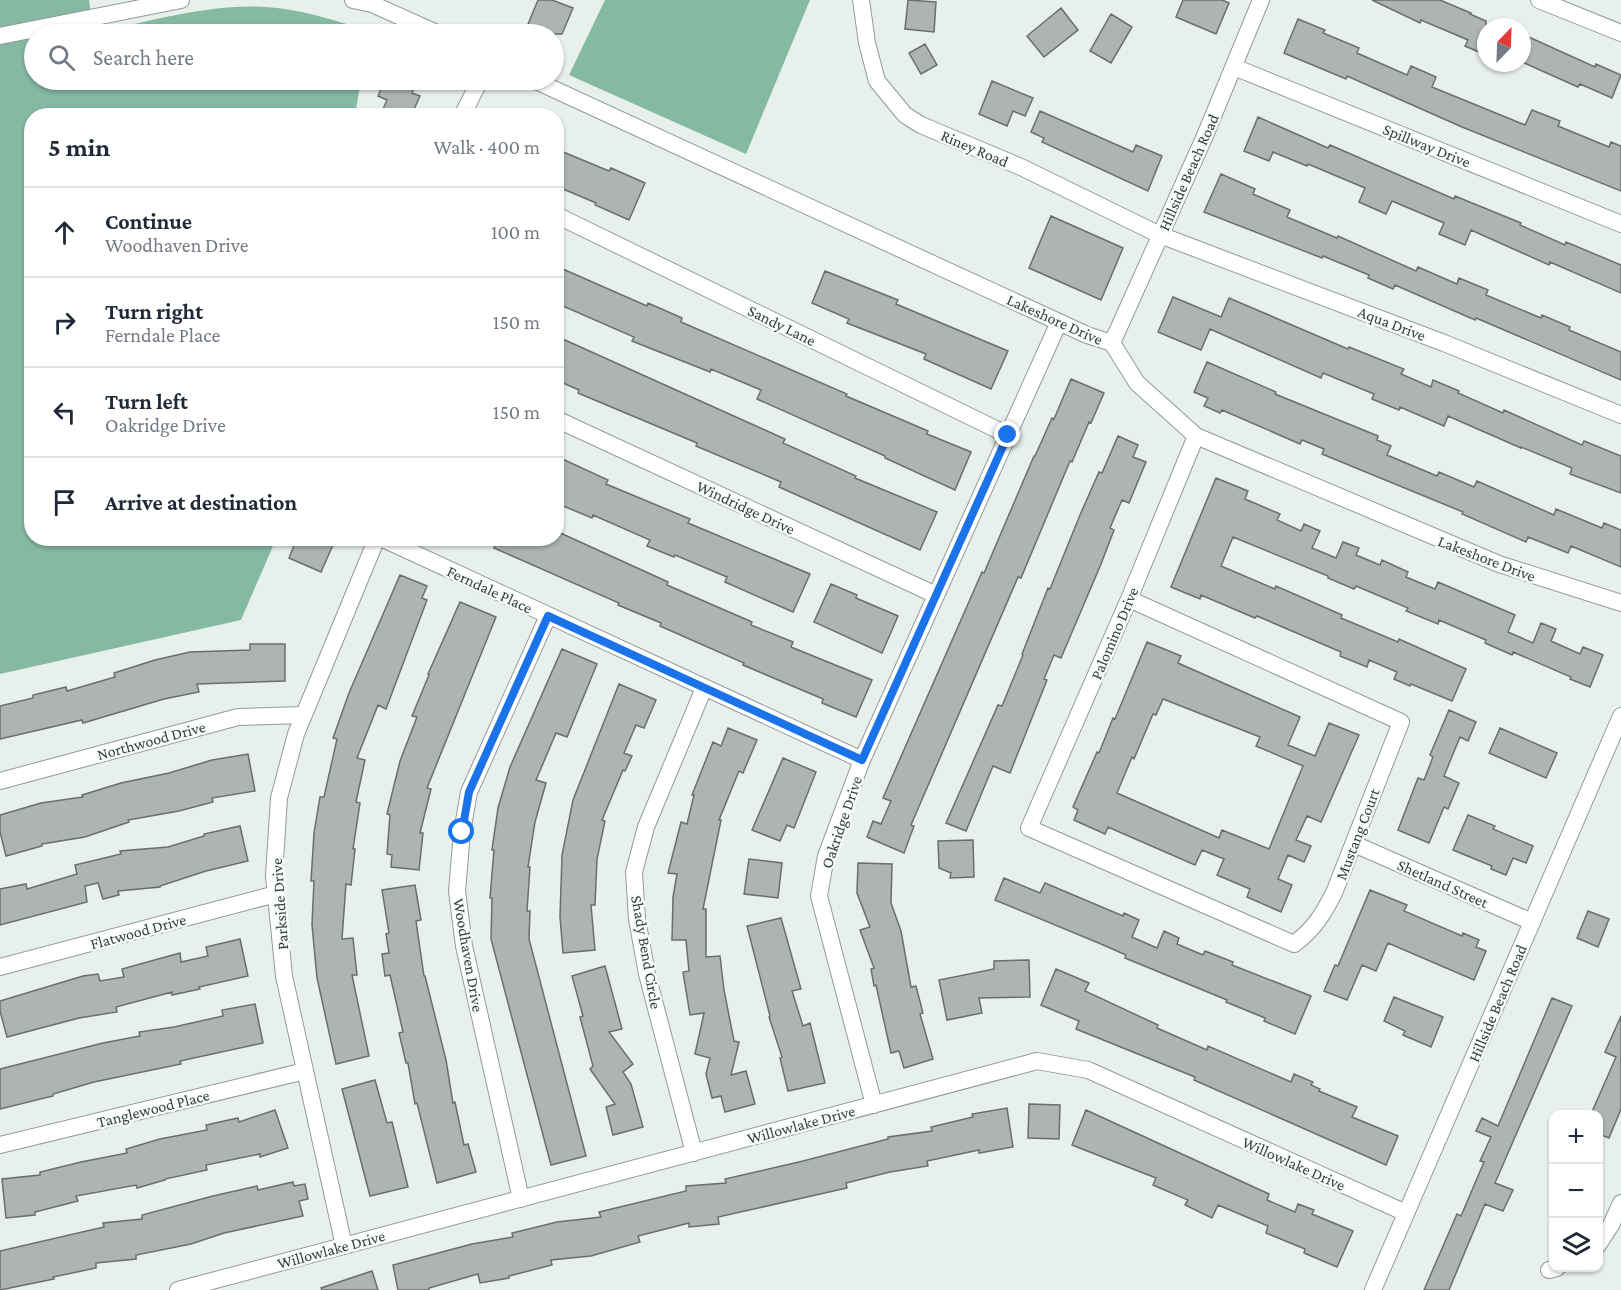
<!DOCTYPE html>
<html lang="en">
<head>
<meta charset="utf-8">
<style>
  body { margin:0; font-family:"Crimson Pro",serif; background:#f2f2f3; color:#1f2937 }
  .controls { position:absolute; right:18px; bottom:18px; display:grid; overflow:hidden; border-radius:12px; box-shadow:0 2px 4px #0004 }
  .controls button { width:54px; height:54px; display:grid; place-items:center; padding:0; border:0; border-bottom:2px solid #e0e1e3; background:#fff; color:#1f2937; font:30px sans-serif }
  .compass { position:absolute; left:1477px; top:18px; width:54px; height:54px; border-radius:50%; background:#fff; box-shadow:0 2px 4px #0004; rotate:23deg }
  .stop { position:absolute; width:18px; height:18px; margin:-14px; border:4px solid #1a73e8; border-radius:50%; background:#fff }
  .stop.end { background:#1a73e8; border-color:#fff; box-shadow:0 2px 6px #0008 }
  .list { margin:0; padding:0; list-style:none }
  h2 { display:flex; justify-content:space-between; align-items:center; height:78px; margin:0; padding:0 24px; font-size:26px }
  h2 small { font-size:20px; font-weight:400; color:#747a83 }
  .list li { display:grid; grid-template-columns:39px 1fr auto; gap:18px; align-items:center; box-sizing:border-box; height:90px; padding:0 24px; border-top:2px solid #e0e1e3 }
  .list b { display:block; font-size:22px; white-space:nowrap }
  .list p { margin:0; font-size:20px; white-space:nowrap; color:#747a83 }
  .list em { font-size:20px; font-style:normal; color:#747a83 }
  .icon { flex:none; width:33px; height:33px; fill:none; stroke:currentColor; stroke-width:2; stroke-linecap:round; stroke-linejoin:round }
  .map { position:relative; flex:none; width:1621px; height:1290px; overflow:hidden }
  .search { position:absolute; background:#fff; box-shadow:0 2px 4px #0004; left:24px; top:24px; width:540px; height:66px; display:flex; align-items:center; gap:15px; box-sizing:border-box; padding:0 21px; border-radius:33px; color:#747a83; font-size:22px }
  .panel { position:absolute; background:#fff; box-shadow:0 2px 4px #0004; left:24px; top:108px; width:540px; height:438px; border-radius:24px }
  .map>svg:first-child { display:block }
  .forest { fill:#85b9a4 }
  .building { fill:#adb4b1; stroke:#686f6c; stroke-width:1.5; fill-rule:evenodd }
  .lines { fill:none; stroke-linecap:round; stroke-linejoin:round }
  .minor-casing { stroke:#939a97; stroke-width:18 }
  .minor { stroke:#fff; stroke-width:16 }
  .route { stroke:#1a73e8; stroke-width:8 }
  .labels { text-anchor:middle; stroke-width:5; stroke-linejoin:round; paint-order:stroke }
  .street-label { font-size:16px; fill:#3a3d3b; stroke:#f5fdfa }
</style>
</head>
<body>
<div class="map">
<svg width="1621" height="1290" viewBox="0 0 1621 1290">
  <rect width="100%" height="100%" fill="#e8f0ec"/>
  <path class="forest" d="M0,0h89l4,33c54,-11 118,-30 173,-26 36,2 69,14 104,24l-1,3h-335v46h327l-6,35 -323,1v422l244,1 -35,81 -241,54z
    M605,0h205l-64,154 -177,-79z"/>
  <path class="building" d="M538,0h14l21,8 -11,26h-38z
    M908,0l28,2 -2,30 -29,-3z
    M1183,0h39l7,3 -13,31 -40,-17z
    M1372,0h68l31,13 -1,1 16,7v34l-21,-9 3,-6 -47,-20 -1,3z
    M1061,8l17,22 -34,27 -17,-21z
    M1111,14l21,13 -21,36 -21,-12z
    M1298,19l27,11 -2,3 36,15 -2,5 50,22 4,-9 25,11 -4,10 93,38 7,-15 28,11 -2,5 51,21 2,-5 10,4v45l-159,-64 -115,-51 -1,3 -62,-26z
    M1522,34l73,33 1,-3 25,11 -9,23 -32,-14 -2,3 -56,-25z
    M925,44l12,21 -16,9 -12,-21z
    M385,80h33l-6,13 8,3 -9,20h-31l7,-16 -9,-4z
    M992,81l41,17 -8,18 -12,-5 -6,15 -28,-12z
    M1040,111l93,41 3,-7 26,11 -14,35 -106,-49 2,-4 -13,-6z
    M1258,117l70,31 2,-3 124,54 1,-3 66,27 -1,2 45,20 1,-3 55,23v28l-71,-31 -1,3 -78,-35 -6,15 -26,-11 5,-11 -52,-22 -6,13 -27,-12 6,-14 -57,-24 -1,2 -34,-14 -4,9 -25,-10z
    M556,149l53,22 2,-3 34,15 -16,37 -34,-15 1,-2 -40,-17z
    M1221,174l34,15 -2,5 37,16 -3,7 50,21 1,-2 78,35 2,-4 39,17 2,-6 29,12 -2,5 55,23 1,-3 28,12 -1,3 52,22v28l-145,-62 -1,2 -80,-35 -2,4 -25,-11 1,-3 -46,-19 -1,2 -118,-46z
    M1051,216l72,32 -22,52 -72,-32z
    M556,266l91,40 1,-3 34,15 -1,4 166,72 -1,2 82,35 -1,3 44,18 -16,38 -70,-32v-2l-128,-57 4,-9 -50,-21 -1,3 -78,-31 2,-4 -78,-34z
    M825,271l73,29 -2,4 112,47 -17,38 -67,-30 2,-5 -79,-31 2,-4 -37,-16z
    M1173,297l48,20 8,-19 119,51 1,-2 55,22 -3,5 30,13 2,-7 26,11 -1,2 45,20 1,-3 78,35 2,-4 37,15v37l-51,-19 2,-6 -51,-21v1l-73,-32 -4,10 -44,-19 -1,3 -27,-11 2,-5 -51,-21 -2,5 -111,-49 -9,21 -43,-18z
    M556,336l229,103 -2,4 73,33 -1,2 82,34 -17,38 -141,-63 2,-5 -85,-36 1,-3 -119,-50 1,-3 -23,-10z
    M1207,362l69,30 -1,2 103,42 -1,4 14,6 -4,9 50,21 2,-4 35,15 3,-6 77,34 2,-6 46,19 2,-5 17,7v37l-50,-21 -3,7 -40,-16 -2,5 -64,-28 1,-2 -141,-58 2,-5 -22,-9 -2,4 -78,-34 -2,3 -16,-7 4,-8 -14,-6z
    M1071,379l33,14 -13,30 -2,-1 -17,40 -2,-1 -49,117 -3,-1 -107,248 3,1 -10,27 -37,-16 6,-16 8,3 10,-23 -8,-3 13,-30 86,-196 2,1 50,-117h1l17,-38 2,1z
    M1118,436l20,9 -5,12 13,5 -17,41 -7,-3 -12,28 4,2 -13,34 -40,94 -7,-3 -10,24 3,1 -37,93 -17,-7 -27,65 -20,-8 52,-118 4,1 21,-51 -1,-1 26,-66 2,1 30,-74 19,-43 3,1z
    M556,456l52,24 -2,4 84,35 -2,4 122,51 -17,38 -68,-30 2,-5 -52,-22 -1,2 -27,-11 3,-6 -57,-25 -1,3 -36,-15z
    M1216,478l32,13 -3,8 35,15 -3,6 24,11 3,-7 16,7 -8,17 24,10 7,-16 16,6 -3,7 24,10 2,-5 26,12 -2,5 29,12 3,-7 77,33 -7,17 25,11 8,-20 15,6 -5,12 29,13 3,-7 20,8 -13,32 -20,-8 1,-2 -58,-25 -1,3 -27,-12 1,-3 -47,-20 -1,4 -32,-13 2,-3 -52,-22 -2,3 -26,-11v-2l-95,-39 -12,29 54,23 1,-3 66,29 -1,3 57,24 1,-3 67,30 -14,32 -41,-17 -1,2 -16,-7 3,-7 -28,-12 -2,7 -27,-11 1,-4 -84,-36 -2,2 -54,-23 -1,4 -29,-12z
    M556,531l112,51 -1,3 85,37 -1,3 42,17 -2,5 81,33 -16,37 -34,-14 1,-4 -80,-34 1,-2 -84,-37 1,-3 -43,-18 1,-2 -125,-55 4,-10h58z
    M297,538h39l-15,34 -32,-14z
    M400,575l27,11 -5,12 5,2 -41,109 -8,-4 -21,53 8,2 -9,42 4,1 -7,46h2l-4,36 -5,-1 -4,55 11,-1 4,37h-5l17,81 -33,8 -19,-86 -5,-53 2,-44h-3l3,-48 6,-36h4l13,-58 -4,-1 16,-45z
    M831,584l26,11 -1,3 42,18 -16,37 -68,-31z
    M460,602l36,15 -69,171 4,1 -11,44h3l-4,37 -28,-3 1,-12 -5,-1 3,-39 -3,-1 13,-53 17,-44 -5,-1 17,-41 -1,-1z
    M1147,642l34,14 -3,7 122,54 -12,28 27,11 14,-33 30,12 -38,87 -14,-6 -11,24 15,6 -7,16 -16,-7 -10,24 14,6 -11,27 -34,-15 3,-8 -33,-14 7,-16 -22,-9 -7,15 -87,-38 -3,7 -31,-14 4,-10 -5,-3 24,-55 2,1 14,-35 2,1zM1163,699l97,38 -4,9 47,20 -34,83 -47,-19 -3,8 -102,-45 15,-36 2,2 19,-45 3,1z
    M250,644h35v37l-88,3 2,8 -35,7 -81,24 -1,-3 -82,19v-33l33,-8v-3l33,-8 1,4 48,-14 -1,-4 41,-13 35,-8 60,-2z
    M562,649l35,15 -30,73 -11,-4 -20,47 10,3 -11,39 -7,45h2l-3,44h3l-1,28 57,217 -35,9 -60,-226 1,-41h-2l4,-48h-2l6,-42 12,-41z
    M619,684l37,16 -12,28 -8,-3 -12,28 8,3 -7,15 -2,-1 -21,50 3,1 -8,38 -2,46h-4l4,45 -32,3 -3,-36 2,-62 11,-55z
    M1449,710l27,12 -8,19 -8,-4 -16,39 15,7 -11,26 -4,-2 -15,36 -31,-13 20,-52 6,2 9,-23 -3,-2z
    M728,728l29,12 -14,33 -4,-2 -20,49h2l-18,89h3v48l14,-1 4,34 10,51 5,1 -8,33 15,-4 9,33 -30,8 -4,-16 -9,2 -6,-24 4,-16 -15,-4 9,-41 -14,2 -7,-43 6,-1 -3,-31h-14l1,-43 4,-23 -9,-1 13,-51 6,2 7,-29h-2l15,-38 6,-15 8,4z
    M1500,728l57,25 -11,25 -57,-25z
    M248,754l7,37 -43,7 1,4 -34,9 -51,9 1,2 -44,15 -43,7v2l-36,10 -6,-24v-17l41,-12 42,-6 -1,-2 39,-12 48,-10 43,-13z
    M783,758l33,14 -22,56 -7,-3 -7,16 -28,-11z
    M1468,815l27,11 -2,3 40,17 -7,17 -13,-5 -7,17 -15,-6 1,-3 -39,-16z
    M240,826l8,35 -42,10 -46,15v1l-42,4 1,4 -16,4 -5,-16 -13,3 2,16 -87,23v-36l26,-5 1,5 50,-15 -2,-9 46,-11 -1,-3 48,-4 36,-11v-2z
    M973,840l1,37 -24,1 1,-5 -12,-5 -1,-27z
    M749,859l33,4 -4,35 -34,-4z
    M858,863l34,1 -1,39 10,28 10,56 5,-1 7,27 -3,1 13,45 -29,9 -5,-17 -8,2 -15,-68 -2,1 -3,-17 3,-1 -14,-38 10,-3 -13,-34z
    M1004,878l36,15 5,-10 78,33 1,-3 15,7 -7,17 25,11 7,-17 15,7 -2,6 26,11 2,-4 28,11 -1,3 79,31 -16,38 -31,-13 1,-3 -39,-16 1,-2 -102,-42 1,-3 -25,-11 -106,-44z
    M415,885l6,35 -5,1 8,55h1l21,84 7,43 2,-1 9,43 4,-1 8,28 -39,11 -20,-80 -2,1 -7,-41h-2l-7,-30 4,-1 -13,-57 -5,1 -3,-22 7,-1 -3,-19 3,-1 -7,-43z
    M1370,890l37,15 -3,6 58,25 1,-3 16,7 -3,7 10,4 -12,29 -86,-37 -12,28 -14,-6 -15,35 -23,-9 11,-26 3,1z
    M1588,911l21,8 -11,28 -21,-9z
    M781,918l20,71 -9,2 11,35 7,-3 15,60 -37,8 -8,-33 2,-1 -13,-40 1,-1 -23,-90z
    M240,939l8,37 -49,11 1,2 -28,6v-3l-56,15 1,5 -38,6 -72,19 -7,-26v-10l83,-25 15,-2 2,7 24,-4 -2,-8 58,-16 1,9 27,-6 -2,-9z
    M1029,960l1,37 -51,1 3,15 -35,7 -8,-40 55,-11v-8z
    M605,966l17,63 -13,3 24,32 -10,8 8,12 12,43 -30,8 -7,-28 9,-3 -25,-35 3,-3 -13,-49 3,-1 -11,-40z
    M1056,969l33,14 -4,8 73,34 -1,3 50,22 1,-4 83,36 3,-8 19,8 -2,3 9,4 -1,2 38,16 -5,10 46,19 -12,29 -192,-85 1,-3 -119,-48 3,-8 -38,-16z
    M1394,997l49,20 -12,30 -28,-12 2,-4 -21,-10z
    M1552,998l20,8 -77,177 18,7 -10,21 -18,-7 -36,86h-25l33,-76 4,2 23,-54 -4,-1 11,-24 -15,-6 6,-13 16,8z
    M255,1004l8,39 -83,18 1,3 -87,18 -41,12v2l-53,13v-40l103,-26 37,-7 -1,-4 35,-5 49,-11 -1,-6z
    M1621,1016v93l-12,29 -10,-4v-20h-8l25,-57 -11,-5z
    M375,1080l12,43 5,-1 16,65 -38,9 -28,-107z
    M1029,1104l31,1 -1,34 -31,-1z
    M1007,1108l6,39 -34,6v-3l-52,11 1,5 -38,6 -44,11 1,5 -129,29 1,7 -30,3v-4l-51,13 2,6 -49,14 -40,4 1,5 -43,11v2l-29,5 -2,-9 -49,14v2h-31l-5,-25 79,-21 41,-7 -1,-4 45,-11 44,-5 -2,-5 87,-21v-5l40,-3 -1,-4 78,-18 85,-22v-2l44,-6 -1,-4 42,-10 -1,-3z
    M275,1110l13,38 -28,9v-3l-54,11 1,5 -42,9v1l-28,8 -1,-3 -60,11 2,5 -43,11v3l-29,3 -4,-39 38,-4v-3l41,-10 46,-9 -1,-4 34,-10 47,-9 -1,-5 32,-7 1,4z
    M1086,1110l183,84 -2,6 28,12 3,-8 16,6 -2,4 41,17 -16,36 -33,-14 1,-4 -39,-16 2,-7 -50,-21 -6,13 -27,-13 3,-5 -35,-15 3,-7 -84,-33z
    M293,1182l1,4 11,-2 3,15 -9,2 4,15 -79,17 -33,11 -55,11v4l-40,4v5l-43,9 1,2 -54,11v-39l104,-24 -1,-4 39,-4v-4l71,-19 44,-10 1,4z
    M372,1271l6,19h-56l-1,-2z"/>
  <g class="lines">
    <defs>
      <path id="minor" d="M353,0l19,4 67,30
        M861,0l6,43 10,38 28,34 16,10 100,42 139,68 284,108 177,72
        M1539,0l82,33
        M0,36l181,-36
        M1234,67l387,157
        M534,80l553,255 25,8 25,40 59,53 303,128 122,39
        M462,116l18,-36
        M556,215l452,220
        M1112,343l92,-205 57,-138
        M556,419l380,176
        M381,538l481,222
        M1129,599l272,123 -67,171c-12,23 -20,36 -40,51l-265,-116 100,-229 67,-163
        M0,781l238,-64 66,-2
        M1354,844l178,78
        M0,967l276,-73
        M874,1105l-55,-209 7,-40 36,-96 197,-438
        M0,1145l305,-74
        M694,1153l-47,-179 -10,-55 -3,-47 12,-45 58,-139
        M521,1199l-57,-253 -7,-55 5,-59 7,-40 79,-176
        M1598,1245l13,-20 10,-22
        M344,1246l-60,-270 -10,-100 5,-78 17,-64 81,-196
        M1549,1270l8,-2
        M178,1290l859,-229 51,9 318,143
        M1373,1290l248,-574"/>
    </defs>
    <use href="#minor" class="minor-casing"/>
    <use href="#minor" class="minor"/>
  </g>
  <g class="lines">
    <path class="route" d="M462,832l7,-40 79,-176 314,144 146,-325"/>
  </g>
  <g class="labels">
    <g class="street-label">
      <text transform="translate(1427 145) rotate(22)" y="6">Spillway Drive</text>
      <text transform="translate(975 148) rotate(23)" y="6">Riney Road</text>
      <text transform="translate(1188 172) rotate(-66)" y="6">Hillside Beach Road</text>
      <text transform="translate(1055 319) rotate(24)" y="6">Lakeshore Drive</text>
      <text transform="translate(1392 323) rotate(21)" y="6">Aqua Drive</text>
      <text transform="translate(782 325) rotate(26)" y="6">Sandy Lane</text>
      <text transform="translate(746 507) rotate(25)" y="6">Windridge Drive</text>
      <text transform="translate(1487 558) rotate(21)" y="6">Lakeshore Drive</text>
      <text transform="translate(490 589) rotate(25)" y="6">Ferndale Place</text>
      <text transform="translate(1114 633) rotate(-67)" y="6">Palomino Drive</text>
      <text transform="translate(151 740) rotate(-15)" y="6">Northwood Drive</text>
      <text transform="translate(841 822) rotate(-71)" y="6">Oakridge Drive</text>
      <text transform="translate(1357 834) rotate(-69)" y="6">Mustang Court</text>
      <text transform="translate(1443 883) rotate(24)" y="6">Shetland Street</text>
      <text transform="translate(279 904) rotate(-94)" y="6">Parkside Drive</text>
      <text transform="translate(138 931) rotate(-15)" y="6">Flatwood Drive</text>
      <text transform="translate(647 952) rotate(80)" y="6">Shady Bend Circle</text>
      <text transform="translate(469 955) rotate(80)" y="6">Woodhaven Drive</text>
      <text transform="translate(1497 1003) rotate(-67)" y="6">Hillside Beach Road</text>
      <text transform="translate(153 1108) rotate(-14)" y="6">Tanglewood Place</text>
      <text transform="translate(801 1124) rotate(-15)" y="6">Willowlake Drive</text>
      <text transform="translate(1294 1163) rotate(24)" y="6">Willowlake Drive</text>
      <text transform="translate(331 1249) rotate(-15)" y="6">Willowlake Drive</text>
    </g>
  </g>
</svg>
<div class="controls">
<button>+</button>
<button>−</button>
<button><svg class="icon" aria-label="layers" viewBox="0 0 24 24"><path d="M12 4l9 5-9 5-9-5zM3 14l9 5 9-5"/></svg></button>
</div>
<svg class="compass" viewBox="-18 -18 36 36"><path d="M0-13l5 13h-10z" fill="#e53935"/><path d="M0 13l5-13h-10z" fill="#747a83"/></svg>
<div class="stop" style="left:462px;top:832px"></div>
<div class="stop end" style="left:1008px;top:435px"></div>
<div class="search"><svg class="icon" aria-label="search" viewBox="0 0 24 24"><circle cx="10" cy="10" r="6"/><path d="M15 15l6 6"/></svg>Search here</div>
<section class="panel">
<h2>5 min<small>Walk · 400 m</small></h2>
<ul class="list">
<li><svg class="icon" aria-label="ahead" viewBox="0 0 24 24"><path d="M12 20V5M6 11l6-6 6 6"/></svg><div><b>Continue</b><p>Woodhaven Drive</p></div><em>100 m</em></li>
<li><svg class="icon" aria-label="right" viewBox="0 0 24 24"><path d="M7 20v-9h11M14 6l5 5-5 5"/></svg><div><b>Turn right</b><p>Ferndale Place</p></div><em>150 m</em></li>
<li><svg class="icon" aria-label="left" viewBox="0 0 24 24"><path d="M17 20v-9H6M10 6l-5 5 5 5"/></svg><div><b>Turn left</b><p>Oakridge Drive</p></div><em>150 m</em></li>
<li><svg class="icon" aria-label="arrive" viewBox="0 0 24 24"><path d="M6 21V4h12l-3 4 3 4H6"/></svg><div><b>Arrive at destination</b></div></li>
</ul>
</section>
</div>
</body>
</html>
